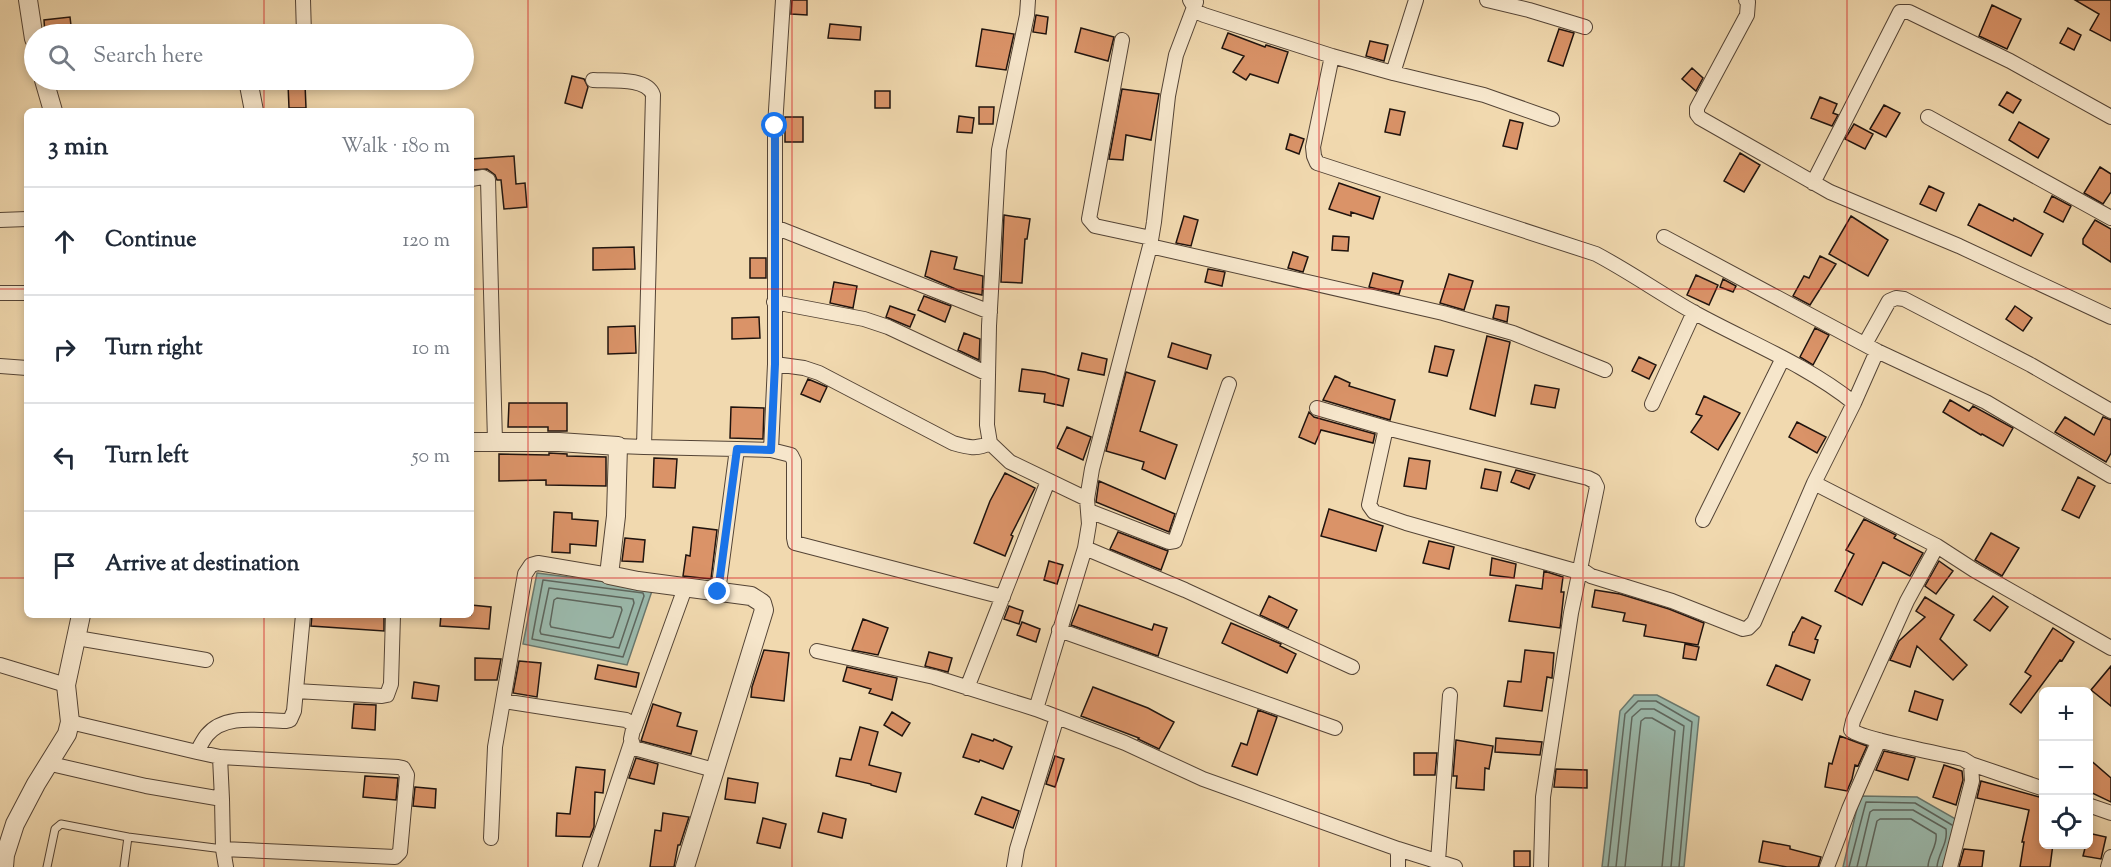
<!DOCTYPE html>
<html lang="en">
<head>
<meta charset="utf-8">
<style>
  body { margin:0; font-family:"Sorts Mill Goudy",serif; background:#f2f2f3; color:#1f2937 }
  .controls { position:absolute; right:18px; bottom:18px; display:grid; overflow:hidden; border-radius:9px; box-shadow:0 3px 9px #0003 }
  .controls button { width:54px; height:54px; display:grid; place-items:center; padding:0; border:0; border-bottom:2px solid #e0e1e3; background:#fff; color:#1f2937; font:30px sans-serif }
  .stop { position:absolute; width:18px; height:18px; margin:-14px; border:4px solid #1a73e8; border-radius:50%; background:#fff }
  .stop.end { background:#1a73e8; border-color:#fff; box-shadow:0 2px 6px #0008 }
  .list { margin:0; padding:0; list-style:none }
  h2 { display:flex; justify-content:space-between; align-items:center; height:78px; margin:0; padding:0 24px; font-size:26px }
  h2 small { font-size:20px; font-weight:400; color:#747a83 }
  .list li { display:grid; grid-template-columns:39px 1fr auto; gap:18px; align-items:center; box-sizing:border-box; height:108px; padding:0 24px; border-top:2px solid #e0e1e3 }
  .list b { display:block; font-size:22px; white-space:nowrap }
  .list em { font-size:20px; font-style:normal; color:#747a83 }
  .icon { flex:none; width:33px; height:33px; fill:none; stroke:currentColor; stroke-width:2; stroke-linecap:round; stroke-linejoin:round }
  .map { position:relative; flex:none; width:2111px; height:867px; overflow:hidden }
  .search { position:absolute; background:#fff; box-shadow:0 3px 9px #0003; left:24px; top:24px; width:450px; height:66px; display:flex; align-items:center; gap:15px; box-sizing:border-box; padding:0 21px; border-radius:33px; color:#747a83; font-size:22px }
  .panel { position:absolute; background:#fff; box-shadow:0 3px 9px #0003; left:24px; top:108px; width:450px; height:510px; border-radius:9px }
  .map>svg:first-child { display:block }
  .water { fill:#9bbaad; stroke:#69776d; stroke-width:1.5 }
  .lines { fill:none; stroke-linecap:round; stroke-linejoin:round }
  .shore { stroke:#5d665e; stroke-width:1.5 }
  .building { fill:#da9368; stroke:#1f130e; stroke-width:1.5 }
  .service-casing { stroke:#544436; stroke-width:9 }
  .minor-casing { stroke:#544436; stroke-width:16 }
  .tertiary-casing { stroke:#544436; stroke-width:20 }
  .service { stroke:#f6e6cb; stroke-width:7 }
  .minor { stroke:#f6e6cb; stroke-width:14 }
  .tertiary { stroke:#f6e6cb; stroke-width:18 }
  .route { stroke:#1a73e8; stroke-width:8 }
  .grid { fill:none; stroke:#d62828; stroke-width:1.5; stroke-opacity:0.55 }
</style>
</head>
<body>
<div class="map">
<svg width="2111" height="867" viewBox="0 0 2111 867">
  <rect width="100%" height="100%" fill="#f1d9af"/>
  <filter id="stains"><feTurbulence type="fractalNoise" baseFrequency=".00333" numOctaves="4"/><feColorMatrix values="0 0 0 0 .2 0 0 0 0 .09 0 0 0 0 .02 0 0 0 .5 -.17"/></filter>
  <radialGradient id="worn" r=".72"><stop offset=".6" stop-color="#630" stop-opacity="0"/><stop offset="1" stop-color="#630" stop-opacity=".3"/></radialGradient>
  <path class="water" d="M537,573l116,15 -26,77 -104,-21z
    M1634,695h23l42,22 -15,150h-82l18,-156z
    M1860,796l57,1 44,25 -12,45h-106z"/>
  <g class="lines">
    <path class="shore" d="M543,580l100,13 1,3 -21,61 -91,-18z
      M549,588l84,11 1,4 -15,45 -78,-14 -1,-3z
      M557,598l64,9 1,3 -9,27 -3,1 -59,-11 -1,-3 4,-24z
      M1608,867l17,-153 13,-13h18l36,21 -13,145
      M1616,867l16,-150 9,-8h13l30,17 -13,141
      M1625,867l16,-146 4,-3h7l23,13 -13,136
      M1849,867l17,-65 49,1 37,22
      M1857,867l13,-55 3,-2h40l33,19c2,15 -8,24 -9,38
      M1866,867l11,-46 3,-2h31l25,15c2,12 -8,21 -8,33"/>
  </g>
  <path class="building" d="M792,0h15v15l-16,-1z
    M2075,0h36v41l-21,-11 9,-16z
    M1992,5l29,14 -14,30 -28,-13z
    M1036,15l12,2 -2,17 -13,-2z
    M70,17l2,17h-27l-1,-14z
    M830,24l31,3 -1,13 -32,-2z
    M1081,28l33,9 -6,24 -33,-9z
    M2068,28l13,7 -7,15 -14,-7z
    M982,29l32,5 -8,36 -30,-4z
    M1559,29l15,4 -11,33 -15,-5z
    M1228,33l37,14 1,-2 22,7 -10,31 -28,-9 -4,6 -13,-8 11,-16 -22,-8z
    M1370,41l18,4 -4,16 -18,-5z
    M1692,68l11,10 -7,13 -14,-12z
    M572,76l12,3 4,8 -6,21 -17,-5z
    M288,84h17l1,24h-17z
    M1122,89l37,5 -8,46 -25,-5 -3,25 -14,-1z
    M875,91h15v17h-15z
    M2007,92l14,8 -8,13 -14,-8z
    M1820,97l17,7 -4,9 5,2 -6,11 -21,-8z
    M1884,105l16,8 -14,24 -16,-8z
    M979,107h15l-1,17h-14z
    M1390,109l15,3 -5,23 -15,-3z
    M959,116l15,2 -2,15 -15,-1z
    M785,117h18v25h-18z
    M1510,120l13,3 -6,26 -14,-3z
    M2019,122l30,17 -11,19 -29,-18z
    M1854,124l19,10 -8,15 -20,-10z
    M1290,134l14,5 -5,15 -13,-5z
    M1740,153l20,12 -16,27 -20,-11z
    M514,156l2,28 9,-1 2,24 -23,2 -3,-29h-4l-2,-5 -8,-6 -16,1v-11z
    M2100,167l11,7v18l-8,12 -19,-11z
    M1339,183l41,14 -7,22 -22,-7v4l-22,-7z
    M1929,186l15,7 -8,18 -16,-7z
    M2052,196l19,10 -8,16 -19,-10z
    M1979,204l34,17 1,-3 29,16 -12,22 -63,-31z
    M1004,215l26,4 -3,20h-2l-3,44 -21,-1z
    M1184,216l14,4 -7,26 -15,-3z
    M1851,216l37,24 -20,36 -39,-22z
    M2095,220l16,9v33l-28,-18v-5z
    M1333,236l16,1 -1,14 -16,-1z
    M634,247l1,22 -42,1v-22z
    M931,251l26,6 -3,12 29,7 -1,19 -24,-5 -33,-14z
    M1293,252l15,5 -5,15 -15,-4z
    M1820,256l16,8 -26,41 -17,-9 11,-20 5,2z
    M750,258h16v20h-16z
    M1208,269l17,3 -3,14 -17,-4z
    M1373,273l30,8 -4,13 -30,-7z
    M1449,274l24,7 -9,29 -24,-7z
    M1696,275l22,10 -9,20 -22,-10z
    M1723,279l13,7 -3,6 -13,-5z
    M834,282l23,4 -4,22 -23,-5z
    M924,296l27,10 -6,16 -27,-12z
    M1496,305l13,2 -2,15 -14,-4z
    M890,306l25,9 -5,12 -24,-10z
    M2015,306l17,12 -9,13 -17,-12z
    M759,317l1,21 -28,1v-21z
    M635,326l1,27 -28,1v-27z
    M1815,328l14,7 -16,30 -13,-8z
    M964,333l16,6 -1,21 -21,-10z
    M1487,336l23,6 -15,74 -25,-7z
    M1172,343l39,12 -4,14 -39,-12z
    M1435,346l19,4 -7,26 -18,-4z
    M1082,353l25,6 -3,16 -26,-5z
    M1639,357l17,8 -7,14 -17,-8z
    M1022,369l23,3 24,7 -6,27 -19,-4 1,-8 -26,-3z
    M1126,372l29,9 -15,50 37,14 -12,34 -23,-10 2,-7 -38,-11z
    M1335,376l15,7 -1,3 46,14 -5,20 -67,-20z
    M808,379l19,8 -7,15 -19,-8z
    M1535,385l24,4 -4,19 -24,-4z
    M1704,396l36,17 -22,37 -27,-18 11,-16 -6,-2z
    M1950,400l19,11 4,-5 40,22 -10,18 -21,-12 -1,1 -38,-23z
    M509,403h58v28h-19v-4h-40z
    M731,407l33,1 -1,31 -33,-1z
    M1309,412l5,5 61,17 -2,9 -52,-13 -6,14 -16,-7z
    M2065,417l29,18 9,-18 8,3v33l-5,9 -51,-30z
    M1797,422l29,15 -9,16 -28,-16z
    M1067,427l24,10 -8,23 -26,-12z
    M549,453l18,1v2l39,1v29l-60,-1v-5l-47,1v-27l50,1z
    M654,458l23,1 -2,29 -22,-1z
    M1409,458l21,3 -4,28 -22,-3z
    M1485,469l16,3 -4,19 -16,-3z
    M1516,470l19,5 -6,14 -18,-7z
    M1005,473l30,15 -24,47 2,1 -8,20 -31,-13 16,-42z
    M2078,477l17,9 -16,32 -17,-8z
    M1099,481l76,33 -6,18 -73,-30z
    M1329,509l54,17 -7,25 -55,-15z
    M554,512l18,1v6l26,2 -2,25 -26,-2v9l-18,-1z
    M1864,519l32,16 -2,3 29,15 -13,23 -27,-14 -21,43 -27,-14 19,-37 -8,-4z
    M693,527l24,3 -6,49 -28,-3 3,-21 4,1z
    M1118,532l50,19 -7,19 -51,-21z
    M1991,533l28,15 -17,28 -27,-16z
    M625,538l20,2 -2,22 -21,-1z
    M1429,541l25,6 -5,22 -26,-6z
    M1492,558l24,6 -2,14 -24,-3z
    M1049,561l14,4 -6,19 -13,-4z
    M1939,561l14,10 -17,23 -11,-8z
    M1544,571l19,6 -2,15h3l-4,36 -51,-7 7,-36 26,4z
    M1595,590l25,4 49,15 35,14 -6,22 -54,-9 2,-11 -23,-4 2,-8 -33,-6z
    M1269,596l28,14 -9,18 -28,-13z
    M1993,596l15,11 -18,24 -16,-11z
    M1925,597l29,18 -14,24 27,26 -14,15 -36,-34 -7,21 -20,-7 9,-19 26,-24 -9,-6z
    M471,605l20,2 -2,22 -49,-3 1,-11h30z
    M1079,605l73,25 2,-6 13,4 -9,28 -87,-31z
    M1009,606l14,5 -4,13 -15,-5z
    M312,615h72v16l-73,-5z
    M1802,617l19,9 -6,13 3,1 -4,13 -25,-8 4,-13h1z
    M863,619l25,9 -10,27 -26,-5z
    M1022,622l18,7 -4,13 -19,-7z
    M1231,623l50,21 -1,2 16,8 -9,19 -65,-30z
    M2053,628l21,14 -12,19 -2,-1 -39,53 -11,-9 21,-28 -6,-4z
    M1685,644l14,3 -3,13 -13,-2z
    M764,650l25,3 -5,48 -33,-4 1,-10z
    M1525,650l29,3 -2,25 -5,-1 -5,34 -38,-5 4,-25 13,1z
    M929,652l23,6 -4,14 -23,-6z
    M475,658l26,1 -4,21h-22z
    M519,661l22,2 -4,34 -24,-4z
    M598,665l41,8 -3,14 -41,-8z
    M1776,665l34,15 -8,20 -35,-15z
    M2111,666v40l-20,-16z
    M847,667l50,11 -5,22 -23,-7 2,-4 -28,-8z
    M414,682l25,4 -2,15 -25,-3z
    M1093,687l55,21 26,14 -15,27 -21,-10 1,-1 -58,-22z
    M1915,691l28,9 -6,20 -28,-9z
    M354,704l22,1 -1,25 -23,-2z
    M653,704l28,9 -4,13 20,5 -6,23 -50,-13z
    M1258,710l19,7 -20,58 -25,-9 9,-23 6,2z
    M892,712l18,11 -8,13 -18,-11z
    M860,727l18,5 -9,33 32,8 -5,19 -25,-7v-1l-35,-8 4,-18 11,2z
    M972,734l21,7 1,-2 18,8 -9,22 -23,-9 -1,2 -16,-5z
    M1840,736l27,10 -9,20 -3,-1 -3,14 -5,12 -22,-4 4,-24 3,1z
    M1496,738l46,4 -2,13 -45,-3z
    M1456,740l37,6 -4,23 -4,-1 -1,22 -28,-2 1,-12h-4z
    M1884,751l31,7 -7,22 -32,-10z
    M1414,753h23l-2,22h-21z
    M1055,756l9,3 -9,28 -9,-3z
    M636,758l22,6 -4,20 -25,-6z
    M2088,758l23,20v24l-23,-11z
    M1944,765l18,6 1,9 -7,25 -23,-8z
    M576,767l29,3 -2,23 -8,-1 -1,35 -4,10 -34,-1 1,-23 13,1z
    M1556,769l31,1v18l-33,-1z
    M365,776l33,2 -2,22 -33,-3z
    M728,778l30,5 -3,20 -30,-4z
    M1981,781l62,17v46h10l-3,23h-30l4,-25h-2l7,-32 -52,-12z
    M415,787l21,2 -1,19 -22,-2z
    M982,797l37,14 -6,17 -38,-14z
    M663,813l26,4 -9,28h-2l-4,22h-24l5,-37 6,1z
    M823,813l23,6 -4,19 -24,-6z
    M763,818l23,6 -6,24 -23,-5z
    M2088,833l18,4 -5,22 -18,-3 3,-12h2z
    M1763,841l27,5v3l31,8 -3,10h-31l-28,-5z
    M1964,849l20,2 -2,16h-23z
    M1514,851h16v16h-16z"/>
  <g class="lines">
    <defs>
      <path id="service" d="M47,867l8,-38 6,-5 67,13
        M124,867l4,-30 95,12"/>
      <path id="minor" d="M303,0l1,34
        M1028,0l-1,15 -28,135 -10,176 -2,99 3,18 20,19 77,37
        M1190,0l7,12 7,3 128,41 -19,91 1,9 3,7 279,91c34,18 65,40 99,59 53,29 112,52 159,90l-40,80 123,63 -30,55 -54,120 -2,9c12,10 91,24 112,29l8,5 1,17 -22,86
        M1487,0l42,10 56,17
        M1746,0l2,2 -1,13 -50,93v6l3,4 130,74 129,54 152,71
        M1122,40l-33,179 6,7 56,12
        M1332,56l61,17 91,22 68,24
        M1393,73l23,-73
        M593,80c17,1 54,-3 60,15l-9,352 -26,-1
        M1928,117l183,101
        M471,179l12,-2 5,3 7,261
        M1813,183l87,-171h9l101,49 101,56
        M0,220l27,-1
        M775,227l215,85
        M1664,237l213,114 -23,52
        M1150,246l293,67 70,20 92,37
        M0,293h27
        M774,302l90,17 24,8 100,47
        M1865,344l24,-43 7,-3 8,1 127,66 80,46
        M1877,351l109,51 125,74
        M775,364l29,4 15,5 134,70c14,4 24,7 37,0
        M0,366l27,2
        M1652,404l42,-92
        M1317,408l69,20 -17,77 5,7 32,11 166,47 9,-1 10,7 81,25 71,28 5,-1 6,-6 60,-139
        M1386,428l202,50 6,3 3,6 -26,126 -10,66 -18,118 -2,70
        M644,447l93,2
        M771,450l20,5 3,6v77l1,5 208,54
        M1089,511l80,31 6,-1 54,-157
        M1703,520l80,-162
        M1937,546l37,24 137,78
        M1085,548l100,42 167,77
        M718,592l19,-143 34,1 4,-86v-238l8,-126
        M1059,630l276,98
        M77,638l129,22
        M817,651l117,26 102,32
        M0,665l66,20
        M967,688l81,-207
        M296,691l86,5 5,-1 4,-11 2,-69
        M503,701l123,19 8,5 -3,14 3,9 80,22
        M1057,717l68,26 78,36 195,70
        M70,722l127,30c3,-6 6,-12 10,-17 18,-22 54,-14 79,-14l4,-1 4,-9 9,-96
        M634,729l51,-141
        M220,757l178,10 5,1 4,7 -7,77 -5,5 -172,-8 -1,-50
        M51,764l95,22 76,13 -2,-42 -23,-5
        M1971,764l73,25
        M2088,805l23,8
        M491,838l4,-91 30,-173 6,-9 7,-2 71,12
        M223,849l3,18
        M1438,861l12,-166
        M590,867l41,-124
        M1014,867l3,-18 40,-132 -21,-8 49,-161 4,-24 -2,-25 5,-30 58,-223 4,-24 14,-126 8,-41 20,-53
        M1398,867v-18l57,18
        M1827,867l22,-58 30,-69
        M2108,867l3,-10"/>
      <path id="tertiary" d="M28,0l6,39
        M44,80l9,31
        M248,80l6,31
        M471,442h88l59,4 -2,70 -7,59 29,6 113,15 11,7 2,7 -79,257
        M4,867l1,-12 10,-31 21,-40 31,-50 3,-12 -4,-37 15,-70"/>
    </defs>
    <use href="#service" class="service-casing"/>
    <use href="#minor" class="minor-casing"/>
    <use href="#tertiary" class="tertiary-casing"/>
    <use href="#service" class="service"/>
    <use href="#minor" class="minor"/>
    <use href="#tertiary" class="tertiary"/>
  </g>
  <g class="lines">
    <path class="route" d="M718,592l19,-143 34,1 4,-86v-238"/>
  </g>
  <path class="grid" d="M264,0v34M528,0v867M792,0v867M1056,0v867M1319,0v867M1583,0v867M1847,0v867M264,80v31M0,289h27M471,289h1640M0,578h27M471,578h1640M264,615v252"/>
  <rect width="100%" height="100%" filter="url(#stains)"/>
  <rect width="100%" height="100%" fill="url(#worn)"/>
</svg>
<div class="controls">
<button>+</button>
<button>−</button>
<button><svg class="icon" aria-label="locate" viewBox="0 0 24 24"><circle cx="12" cy="12" r="6"/><path d="M12 2v4M12 18v4M2 12h4M18 12h4"/></svg></button>
</div>
<div class="stop" style="left:775px;top:126px"></div>
<div class="stop end" style="left:718px;top:592px"></div>
<div class="search"><svg class="icon" aria-label="search" viewBox="0 0 24 24"><circle cx="10" cy="10" r="6"/><path d="M15 15l6 6"/></svg>Search here</div>
<section class="panel">
<h2>3 min<small>Walk · 180 m</small></h2>
<ul class="list">
<li><svg class="icon" aria-label="ahead" viewBox="0 0 24 24"><path d="M12 20V5M6 11l6-6 6 6"/></svg><div><b>Continue</b></div><em>120 m</em></li>
<li><svg class="icon" aria-label="right" viewBox="0 0 24 24"><path d="M7 20v-9h11M14 6l5 5-5 5"/></svg><div><b>Turn right</b></div><em>10 m</em></li>
<li><svg class="icon" aria-label="left" viewBox="0 0 24 24"><path d="M17 20v-9H6M10 6l-5 5 5 5"/></svg><div><b>Turn left</b></div><em>50 m</em></li>
<li><svg class="icon" aria-label="arrive" viewBox="0 0 24 24"><path d="M6 21V4h12l-3 4 3 4H6"/></svg><div><b>Arrive at destination</b></div></li>
</ul>
</section>
</div>
</body>
</html>
